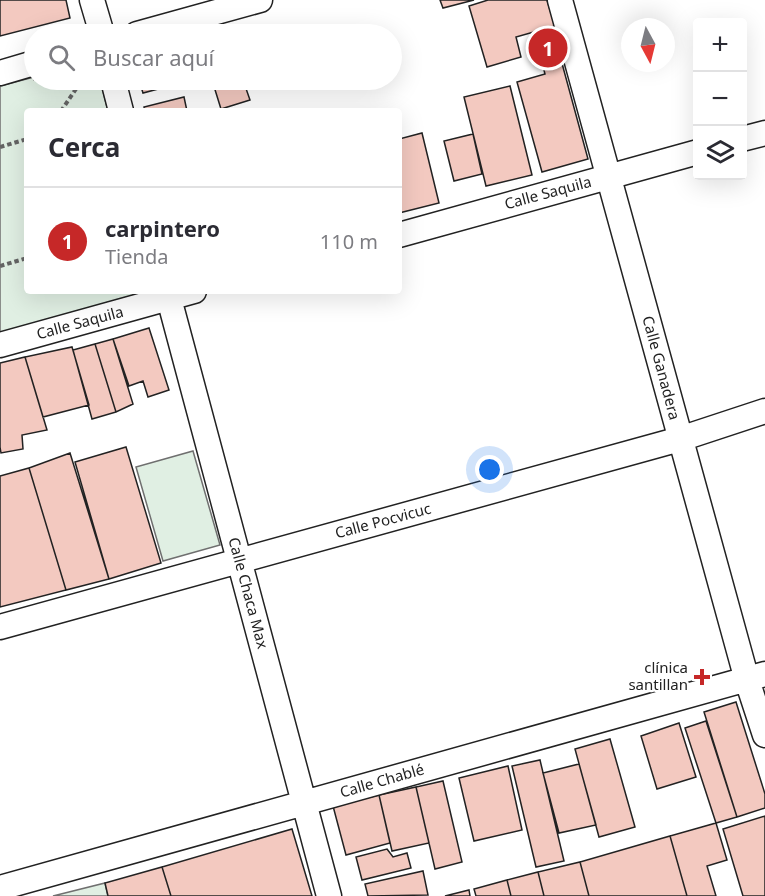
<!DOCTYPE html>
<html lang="es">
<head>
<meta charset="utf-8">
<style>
  body { margin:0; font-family:"Noto Sans",sans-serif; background:#f2f2f3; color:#2b2b33 }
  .controls { position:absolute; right:18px; top:18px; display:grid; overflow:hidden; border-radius:6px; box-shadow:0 6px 24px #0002 }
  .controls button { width:54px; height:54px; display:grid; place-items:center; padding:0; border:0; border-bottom:2px solid #e1e1e2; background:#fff; color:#2b2b33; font:30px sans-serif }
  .compass { position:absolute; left:621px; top:18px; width:54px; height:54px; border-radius:50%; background:#fff; box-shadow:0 6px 24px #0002; rotate:173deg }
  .you { position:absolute; left:490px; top:470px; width:21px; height:21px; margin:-15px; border:4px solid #fff; border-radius:50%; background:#1a73e8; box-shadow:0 0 0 9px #1a73e833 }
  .badge { display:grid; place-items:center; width:39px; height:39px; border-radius:50%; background:#c62828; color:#fff; font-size:20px; font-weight:700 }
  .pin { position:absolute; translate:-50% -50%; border:3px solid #fff; box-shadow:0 2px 6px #0006 }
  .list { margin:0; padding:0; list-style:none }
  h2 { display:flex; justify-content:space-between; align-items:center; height:78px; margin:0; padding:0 24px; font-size:26px }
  h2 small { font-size:20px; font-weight:400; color:#7c7c81 }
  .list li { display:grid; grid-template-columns:39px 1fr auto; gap:18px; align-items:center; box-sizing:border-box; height:108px; padding:0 24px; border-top:2px solid #e1e1e2 }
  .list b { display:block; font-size:22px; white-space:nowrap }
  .list p { margin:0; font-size:20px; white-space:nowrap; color:#7c7c81 }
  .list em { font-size:20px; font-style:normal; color:#7c7c81 }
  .icon { flex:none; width:33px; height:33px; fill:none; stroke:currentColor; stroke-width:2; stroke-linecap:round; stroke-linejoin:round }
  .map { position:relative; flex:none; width:765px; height:896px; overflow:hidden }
  .search { position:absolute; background:#fff; box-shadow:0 6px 24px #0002; left:24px; top:24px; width:378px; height:66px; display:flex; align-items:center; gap:15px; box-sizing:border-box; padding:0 21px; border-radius:33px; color:#7c7c81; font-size:22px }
  .panel { position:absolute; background:#fff; box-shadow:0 6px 24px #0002; left:24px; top:108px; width:378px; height:186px; border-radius:6px }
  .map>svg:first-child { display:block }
  .green { fill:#e0efe3; stroke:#6f6f6f; stroke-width:1.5 }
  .building { fill:#f3c9c0; stroke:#222; stroke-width:1.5 }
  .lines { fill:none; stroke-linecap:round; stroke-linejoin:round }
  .minor-casing { stroke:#222; stroke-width:27 }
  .path { stroke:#646464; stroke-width:4; stroke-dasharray:4.5 3; stroke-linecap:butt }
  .minor { stroke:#fff; stroke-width:24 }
  .poi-dot { fill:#c62828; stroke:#fff; stroke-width:2 }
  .labels { text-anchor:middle; stroke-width:4.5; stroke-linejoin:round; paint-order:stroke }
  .street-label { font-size:15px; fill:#222; stroke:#fff }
  .poi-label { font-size:15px; fill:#222; stroke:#fff; text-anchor:end }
</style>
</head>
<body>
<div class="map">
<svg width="765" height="896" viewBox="0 0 765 896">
  <rect width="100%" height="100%" fill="#fff"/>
  <path class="green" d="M34,77v3h66l8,31h-81v180h128l-155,43v-248z
    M193,451l27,94 -57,16 -27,-94z
    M105,883l3,13h-55z"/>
  <path class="building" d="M0,0h66l4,18 -70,18z
    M440,0h34l-31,8z
    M488,0h59l8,26 -39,11 5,20 -34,10 -18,-61z
    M227,27l2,7h-25z
    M554,34l34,125 -46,13 -25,-90 28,-8 -9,-35z
    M139,80h53l-49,13z
    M212,80h31l7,20 -29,9z
    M510,86l22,89 -46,11 -22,-89z
    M184,97l3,14h-42l-1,-4z
    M422,133l17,70 -40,10v-74z
    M473,134l9,40 -28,7 -10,-40z
    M149,328l20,62 -21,7 -5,-16 -14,5 -16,-47z
    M113,339l20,65 -17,8 -21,-68z
    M95,344l21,68 -24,7 -19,-69z
    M72,347l17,58 -46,12 -18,-60z
    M25,357l22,73 -25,5 1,14 -22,4 -1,-6v-84z
    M126,447l35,116 -52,16 -34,-117z
    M70,453l39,126 -43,11 -37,-122z
    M29,468l37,122 -66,17v-131z
    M736,702l29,92v14l-28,9 -33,-105z
    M706,721l31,96 -21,6 -31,-95z
    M679,723l17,54 -39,12 -16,-53z
    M610,739l25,88 -36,10 -24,-88z
    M540,760l24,101 -28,6 -24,-101z
    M579,764l17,61 -37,8 -16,-60z
    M508,766l14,64 -48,11 -15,-63z
    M443,781l19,81 -27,7 -19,-82z
    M416,787l13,56 -37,8 -13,-56z
    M379,795l11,48 -44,12 -13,-49z
    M765,816v80h-22l-20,-67z
    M716,823l11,37 -20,6 9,30h-29l-17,-60z
    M292,829l20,67h-141l-9,-29z
    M670,836l17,60h-98l-9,-34z
    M387,849l6,8 14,-4 4,15 -49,12 -6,-23z
    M580,862l9,34h-45l-6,-24z
    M162,867l9,29h-63l-3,-13z
    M423,871l5,24 -60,1 -3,-12z
    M538,872l6,24h-33l-4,-16z
    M507,880l4,16h-35l-2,-7z
    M469,890l1,6h-25z"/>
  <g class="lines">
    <defs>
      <path id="minor" d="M92,0l10,34
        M560,0l187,680 18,55
        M137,34l123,-34
        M0,73l34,-10
        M113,80l8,31
        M742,139l23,-6
        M399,235l299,-83
        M167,291l162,605
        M0,345l194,-54
        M0,627l680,-188 85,-28
        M0,888l765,-214"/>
    </defs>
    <use href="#minor" class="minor-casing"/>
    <path class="path" d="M61,111l21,-31
      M0,147l27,-8
      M0,266l27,-8"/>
    <use href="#minor" class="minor"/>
  </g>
  <path class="poi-dot" d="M699 668h6v6h6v6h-6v6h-6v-6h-6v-6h6z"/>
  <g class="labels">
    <g class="street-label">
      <text transform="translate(548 193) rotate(-15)" y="5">Calle Saquila</text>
      <text transform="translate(80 323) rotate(-15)" y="5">Calle Saquila</text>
      <text transform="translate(661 368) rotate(75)" y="5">Calle Ganadera</text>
      <text transform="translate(383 521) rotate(-15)" y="5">Calle Pocvicuc</text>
      <text transform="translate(248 593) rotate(75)" y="5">Calle Chaca Max</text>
      <text transform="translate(382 781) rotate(-16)" y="5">Calle Chablé</text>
    </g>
    <g class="poi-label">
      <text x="688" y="673">clínica<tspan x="688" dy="17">santillan</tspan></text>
    </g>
  </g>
</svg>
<div class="controls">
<button>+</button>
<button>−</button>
<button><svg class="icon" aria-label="layers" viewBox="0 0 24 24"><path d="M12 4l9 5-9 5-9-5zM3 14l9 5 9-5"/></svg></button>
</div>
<svg class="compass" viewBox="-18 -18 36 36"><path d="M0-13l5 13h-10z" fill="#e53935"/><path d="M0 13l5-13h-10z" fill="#7c7c81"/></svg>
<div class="you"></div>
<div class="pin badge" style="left:548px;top:48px">1</div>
<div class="search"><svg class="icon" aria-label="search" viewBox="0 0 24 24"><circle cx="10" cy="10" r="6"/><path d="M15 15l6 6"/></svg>Buscar aquí</div>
<section class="panel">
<h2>Cerca<small></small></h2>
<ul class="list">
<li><span class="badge">1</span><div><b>carpintero</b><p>Tienda</p></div><em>110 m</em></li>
</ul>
</section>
</div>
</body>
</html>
